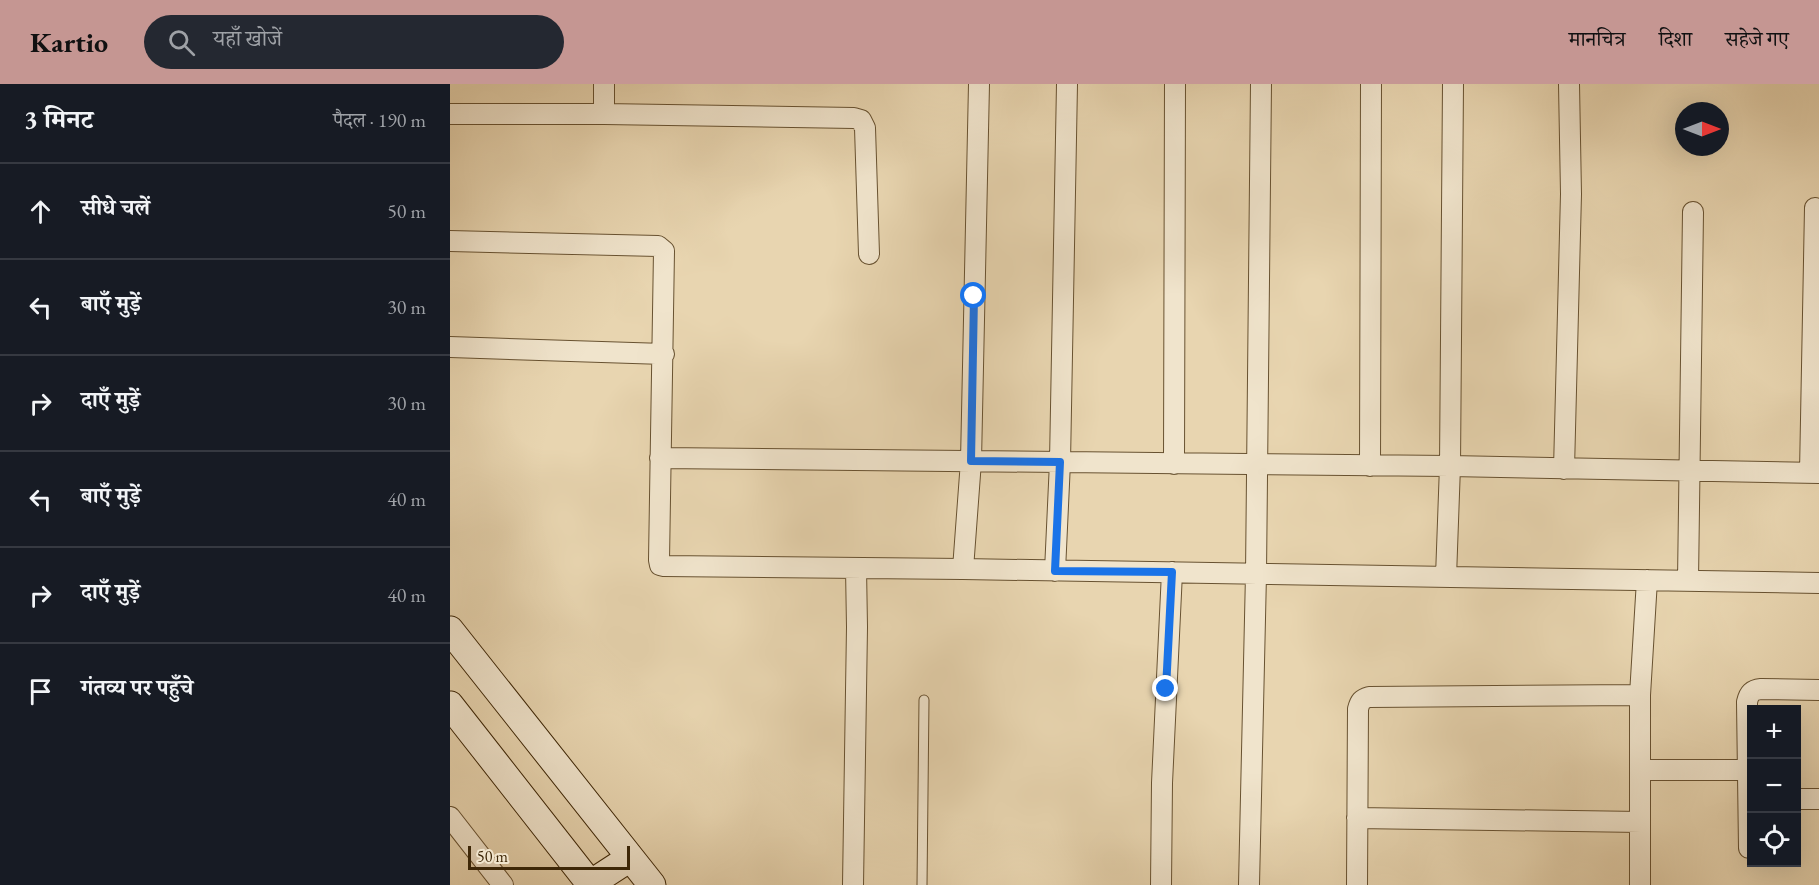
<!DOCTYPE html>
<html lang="hi">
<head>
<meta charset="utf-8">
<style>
  body { margin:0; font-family:"EB Garamond","Noto Serif Devanagari",serif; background:#242831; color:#f1f3f6 }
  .controls { position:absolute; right:18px; bottom:18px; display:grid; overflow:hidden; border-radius:0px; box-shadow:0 6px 24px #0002 }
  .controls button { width:54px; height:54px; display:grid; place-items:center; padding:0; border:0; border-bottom:2px solid #363941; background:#171b24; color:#f1f3f6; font:30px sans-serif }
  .compass { position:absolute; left:1225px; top:18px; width:54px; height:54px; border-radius:50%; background:#171b24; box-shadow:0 6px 24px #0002; rotate:90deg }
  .scale { position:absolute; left:18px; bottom:15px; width:162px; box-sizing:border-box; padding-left:6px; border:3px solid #3e2707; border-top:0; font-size:16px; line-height:21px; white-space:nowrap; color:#3e2707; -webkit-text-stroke:4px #f0e4cc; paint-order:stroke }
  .stop { position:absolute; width:18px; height:18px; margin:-14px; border:4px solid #1a73e8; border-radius:50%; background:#fff }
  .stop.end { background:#1a73e8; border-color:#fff; box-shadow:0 2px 6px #0008 }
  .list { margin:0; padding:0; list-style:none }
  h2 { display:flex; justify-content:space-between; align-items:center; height:78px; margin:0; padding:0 24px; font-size:26px }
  h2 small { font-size:20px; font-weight:400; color:#9ea1a6 }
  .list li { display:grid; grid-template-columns:39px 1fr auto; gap:18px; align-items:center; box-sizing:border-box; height:96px; padding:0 24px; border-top:2px solid #363941 }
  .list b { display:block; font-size:22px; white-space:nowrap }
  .list em { font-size:20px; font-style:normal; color:#9ea1a6 }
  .icon { flex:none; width:33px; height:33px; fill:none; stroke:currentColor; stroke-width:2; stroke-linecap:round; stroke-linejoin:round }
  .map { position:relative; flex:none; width:1369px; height:801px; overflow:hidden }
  header { display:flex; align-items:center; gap:36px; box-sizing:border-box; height:84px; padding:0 30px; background:#c59692; color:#111 }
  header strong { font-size:28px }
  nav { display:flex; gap:33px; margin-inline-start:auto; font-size:21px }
  .search { width:420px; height:54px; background:#242831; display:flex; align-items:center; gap:15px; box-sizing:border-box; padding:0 21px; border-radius:33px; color:#9ea1a6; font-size:22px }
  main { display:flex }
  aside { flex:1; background:#171b24 }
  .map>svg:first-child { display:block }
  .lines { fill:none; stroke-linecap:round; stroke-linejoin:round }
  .lane-casing { stroke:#685231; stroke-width:11 }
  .street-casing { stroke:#685231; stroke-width:22 }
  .secondary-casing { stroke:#3e2707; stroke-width:29 }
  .lane { stroke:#f0e4cc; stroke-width:9 }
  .street { stroke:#f0e4cc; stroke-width:20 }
  .secondary { stroke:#f0e4cc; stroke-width:27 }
  .route { stroke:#1a73e8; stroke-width:8 }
</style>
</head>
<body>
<header>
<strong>Kartio</strong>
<div class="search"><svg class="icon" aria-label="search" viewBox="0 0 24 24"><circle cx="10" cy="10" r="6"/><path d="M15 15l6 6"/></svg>यहाँ खोजें</div>
<nav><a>मानचित्र</a><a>दिशा</a><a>सहेजे गए</a></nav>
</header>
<main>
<aside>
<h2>3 मिनट<small>पैदल · 190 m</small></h2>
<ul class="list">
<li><svg class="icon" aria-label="ahead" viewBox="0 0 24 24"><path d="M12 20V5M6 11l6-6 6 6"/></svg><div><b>सीधे चलें</b></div><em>50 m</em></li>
<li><svg class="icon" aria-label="left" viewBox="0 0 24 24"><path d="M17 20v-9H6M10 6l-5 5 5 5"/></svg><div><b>बाएँ मुड़ें</b></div><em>30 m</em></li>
<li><svg class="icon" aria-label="right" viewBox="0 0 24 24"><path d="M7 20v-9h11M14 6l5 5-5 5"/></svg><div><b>दाएँ मुड़ें</b></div><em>30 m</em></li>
<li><svg class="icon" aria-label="left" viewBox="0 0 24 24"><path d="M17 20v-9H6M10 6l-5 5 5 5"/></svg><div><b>बाएँ मुड़ें</b></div><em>40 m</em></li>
<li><svg class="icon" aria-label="right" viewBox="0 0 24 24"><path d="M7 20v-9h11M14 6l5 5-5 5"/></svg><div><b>दाएँ मुड़ें</b></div><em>40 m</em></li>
<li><svg class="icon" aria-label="arrive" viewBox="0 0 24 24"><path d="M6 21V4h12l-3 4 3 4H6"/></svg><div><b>गंतव्य पर पहुँचे</b></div></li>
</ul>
</aside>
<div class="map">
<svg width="1369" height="801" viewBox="0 0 1369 801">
  <rect width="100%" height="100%" fill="#e8d5b0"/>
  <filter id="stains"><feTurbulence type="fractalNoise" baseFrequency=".00333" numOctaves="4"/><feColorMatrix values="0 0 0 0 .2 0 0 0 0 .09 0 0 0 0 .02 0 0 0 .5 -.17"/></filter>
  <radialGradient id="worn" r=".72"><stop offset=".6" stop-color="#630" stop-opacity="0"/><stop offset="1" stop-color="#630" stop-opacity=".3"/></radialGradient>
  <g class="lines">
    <defs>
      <path id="lane" d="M472,801l2,-185"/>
      <path id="street" d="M0,30h154l250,4 7,2 4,8 4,126
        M154,30v-30
        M0,157l208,5 6,5 -5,309 1,5 4,1 299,3 856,14
        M0,263l214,7
        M210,374l790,8 369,7
        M724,380l1,-380
        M920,382l1,-382
        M1114,385l7,-275 -2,-110
        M1360,389l5,-265
        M513,485l8,-108 8,-377
        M605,487l5,-109 7,-378
        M996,493l4,-111 3,-382
        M1238,497l5,-369
        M1190,686h108
        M1346,715h23
        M0,733l53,68
        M907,734l283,4
        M1299,764l-2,-146c2,-9 5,-12 14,-13l58,1
        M403,801l4,-258 -1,-59
        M711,801l1,-102 10,-211
        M799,801l7,-311 5,-490
        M907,801l1,-176c2,-8 4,-10 11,-12l271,-2
        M1190,801v-190l7,-115"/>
      <path id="secondary" d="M0,546l202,255
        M0,621l141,180
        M140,800l40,-26"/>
    </defs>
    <use href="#lane" class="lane-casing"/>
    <use href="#street" class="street-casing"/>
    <use href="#secondary" class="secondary-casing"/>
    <use href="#lane" class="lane"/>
    <use href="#street" class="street"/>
    <use href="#secondary" class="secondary"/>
  </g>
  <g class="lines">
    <path class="route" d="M524,212l-3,165 89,1 -5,109 117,1 -6,117"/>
  </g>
  <rect width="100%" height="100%" filter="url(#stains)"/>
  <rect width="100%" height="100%" fill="url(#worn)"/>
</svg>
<div class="controls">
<button>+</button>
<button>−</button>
<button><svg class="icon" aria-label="locate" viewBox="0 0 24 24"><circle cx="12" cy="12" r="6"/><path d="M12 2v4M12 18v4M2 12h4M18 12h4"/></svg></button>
</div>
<svg class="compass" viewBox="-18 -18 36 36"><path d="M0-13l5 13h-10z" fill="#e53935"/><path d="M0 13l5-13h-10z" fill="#9ea1a6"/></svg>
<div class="scale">50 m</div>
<div class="stop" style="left:524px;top:212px"></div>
<div class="stop end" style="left:716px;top:605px"></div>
</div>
</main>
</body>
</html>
